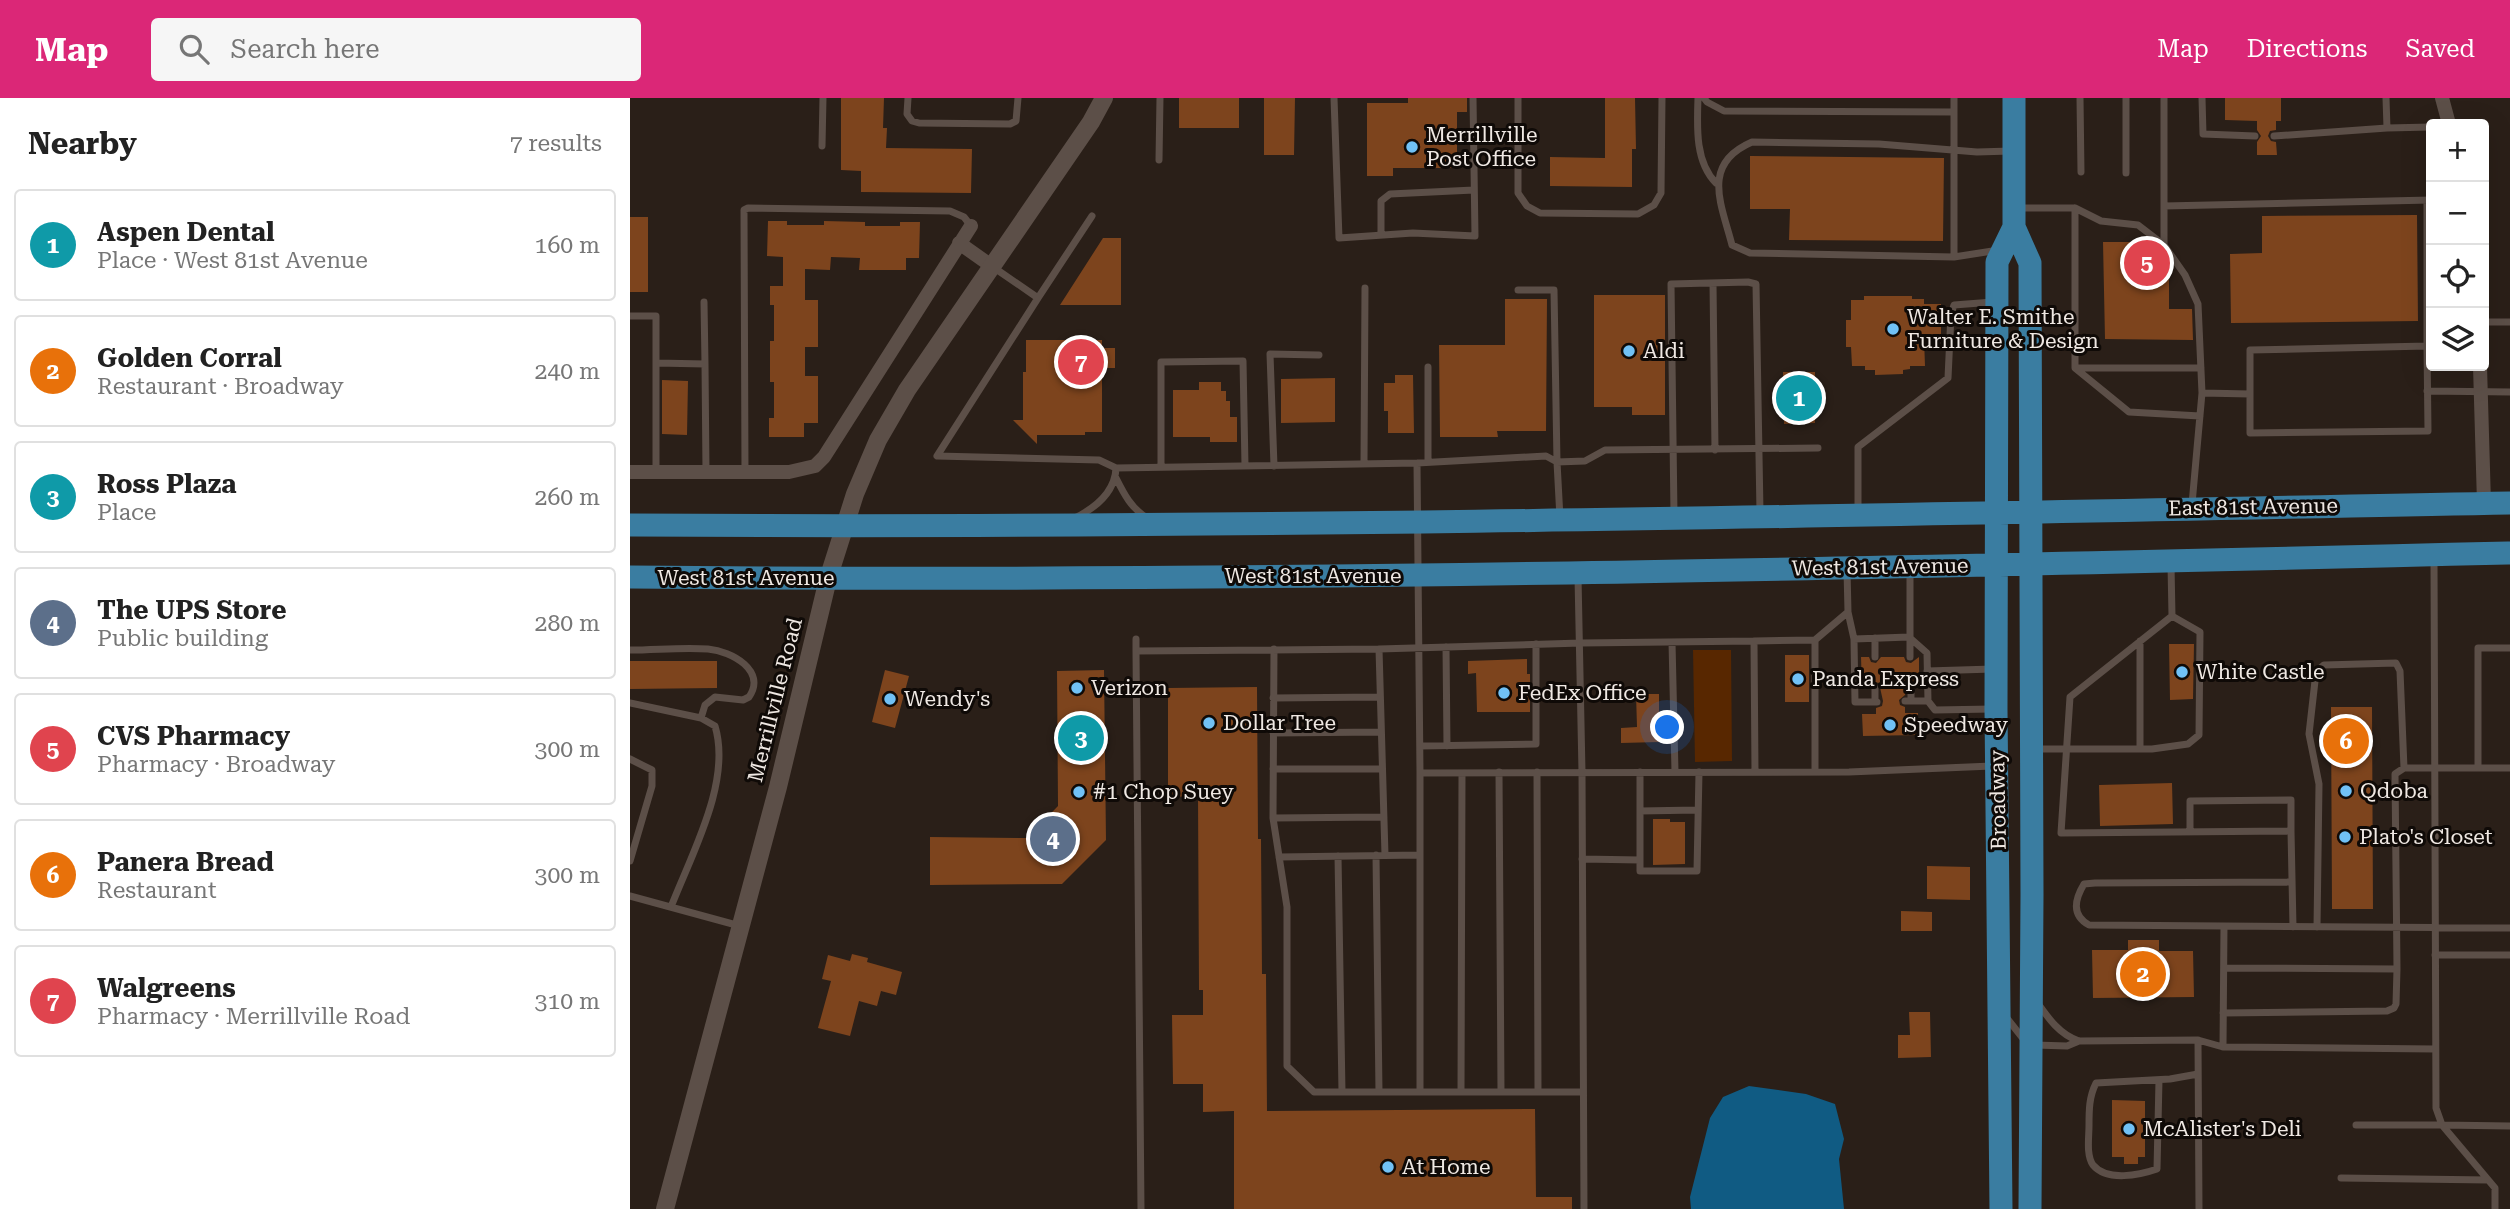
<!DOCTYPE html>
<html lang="en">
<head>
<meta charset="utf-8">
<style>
  body { margin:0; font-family:"Roboto Serif",serif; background:#f6f6f6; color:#222 }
  .controls { position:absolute; right:21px; top:21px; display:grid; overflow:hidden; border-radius:7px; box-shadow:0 7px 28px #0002 }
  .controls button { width:63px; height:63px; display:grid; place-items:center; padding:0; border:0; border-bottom:2px solid #e0e0e0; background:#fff; color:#222; font:35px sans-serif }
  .you { position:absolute; left:1038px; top:630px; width:24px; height:24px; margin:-18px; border:5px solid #fff; border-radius:50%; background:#1a73e8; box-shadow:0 0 0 10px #1a73e833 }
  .badge { display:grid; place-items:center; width:46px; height:46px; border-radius:50%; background:#db2777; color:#fff; font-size:23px; font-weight:700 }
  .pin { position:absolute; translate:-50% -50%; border:4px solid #fff; box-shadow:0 2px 7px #0006 }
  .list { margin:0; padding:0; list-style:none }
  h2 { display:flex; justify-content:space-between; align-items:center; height:91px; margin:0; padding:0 28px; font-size:30px }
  h2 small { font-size:23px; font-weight:400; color:#767676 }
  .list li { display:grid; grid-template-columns:46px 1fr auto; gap:21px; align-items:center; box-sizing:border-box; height:112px; margin:0 14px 14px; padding:0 14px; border:2px solid #e0e0e0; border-radius:7px }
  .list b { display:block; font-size:26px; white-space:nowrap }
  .list p { margin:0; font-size:23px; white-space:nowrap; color:#767676 }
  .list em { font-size:23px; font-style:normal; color:#767676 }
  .icon { flex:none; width:38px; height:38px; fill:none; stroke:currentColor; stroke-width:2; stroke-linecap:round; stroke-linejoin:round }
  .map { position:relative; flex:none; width:1880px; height:1111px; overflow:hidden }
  header { display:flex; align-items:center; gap:42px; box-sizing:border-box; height:98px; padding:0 35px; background:#db2777; color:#fff }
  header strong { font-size:33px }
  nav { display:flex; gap:38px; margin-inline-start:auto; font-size:24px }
  .search { width:490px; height:63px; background:#f6f6f6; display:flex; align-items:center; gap:18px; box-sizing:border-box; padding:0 24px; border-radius:7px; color:#767676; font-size:26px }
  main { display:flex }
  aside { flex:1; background:#fff }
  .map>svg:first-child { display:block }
  .green { fill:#582700 }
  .water { fill:#105b83 }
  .building { fill:#7d441d }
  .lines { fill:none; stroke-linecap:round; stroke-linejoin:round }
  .service { stroke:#5c4f48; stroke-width:7 }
  .minor { stroke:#5c4f48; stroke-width:14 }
  .tertiary { stroke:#5c4f48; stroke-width:18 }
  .primary { stroke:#3a7da1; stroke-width:23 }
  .poi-dot { fill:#71c1f5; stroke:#0f0a07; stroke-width:2.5 }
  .labels { text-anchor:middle; stroke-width:6; stroke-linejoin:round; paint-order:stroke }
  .poi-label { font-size:21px; fill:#efe8e3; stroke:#0f0a07; text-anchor:start }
  .street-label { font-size:21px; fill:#efe8e3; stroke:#0f0a07 }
</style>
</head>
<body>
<header>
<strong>Map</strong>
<div class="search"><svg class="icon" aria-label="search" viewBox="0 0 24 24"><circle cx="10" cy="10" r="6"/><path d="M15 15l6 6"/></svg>Search here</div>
<nav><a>Map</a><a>Directions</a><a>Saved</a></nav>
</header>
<main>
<aside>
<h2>Nearby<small>7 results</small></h2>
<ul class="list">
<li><span class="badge" style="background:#0f9aa8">1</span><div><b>Aspen Dental</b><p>Place · West 81st Avenue</p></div><em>160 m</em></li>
<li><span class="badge" style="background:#e8710a">2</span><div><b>Golden Corral</b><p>Restaurant · Broadway</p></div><em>240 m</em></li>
<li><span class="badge" style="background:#0f9aa8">3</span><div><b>Ross Plaza</b><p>Place</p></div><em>260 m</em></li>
<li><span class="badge" style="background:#5c6f8a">4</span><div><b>The UPS Store</b><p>Public building</p></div><em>280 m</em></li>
<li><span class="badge" style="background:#e0444e">5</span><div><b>CVS Pharmacy</b><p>Pharmacy · Broadway</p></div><em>300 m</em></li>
<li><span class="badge" style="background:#e8710a">6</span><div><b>Panera Bread</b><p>Restaurant</p></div><em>300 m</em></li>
<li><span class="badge" style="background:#e0444e">7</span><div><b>Walgreens</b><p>Pharmacy · Merrillville Road</p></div><em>310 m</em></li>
</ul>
</aside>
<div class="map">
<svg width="1880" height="1111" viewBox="0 0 1880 1111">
  <rect width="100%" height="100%" fill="#2a1f18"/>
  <path class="green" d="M1063,552h38l1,111 -37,1z"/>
  <path class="water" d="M1119,988l57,8 29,10 9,35 -5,20 5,50h-153l-1,-12 20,-79 13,-21z"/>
  <path class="building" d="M211,0h43l-1,30h4l-1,20 86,1 -1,44 -110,-1v-21l-20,-1z
    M549,0h60v30h-60z
    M634,0h31l-1,57h-30z
    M778,0h59v14h-10v56h-64v8h-26v-73h41z
    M975,0h30l1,51h-4v38l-82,-1v-29l55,1z
    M1595,0h56v23h-5v9l-6,1 -2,5 3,5 5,1 1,13h-20v-13l4,-6 -4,-6v-9l-32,-1z
    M1120,58l194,2 -1,83 -154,-1 1,-31h-40z
    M1787,117l1,106 -187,2 -1,-69 32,-1v-37z
    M0,119h18v75h-18z
    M138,123h19v4h37v-4l41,1v4h35v-4h20l-1,36h-13v12h-47l1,-12 -29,-1 -1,13 -25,-1v31h13v47h-13v29h13v47h-14v14h-35v-19h5v-36h-4v-41h4v-36h-4v-19h13v-29l-16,-1z
    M473,140h18v67h-61z
    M1473,144h46l11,8 9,13v46h23l1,31 -88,-1z
    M964,197h71v120h-33v-8h-38z
    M1234,198h48v3h12v5h17v34h-17l1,28h-15v3l-7,1v4l-28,1v-5h-10v-4h-13l-1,-19h-5v-27h5v-20h13z
    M875,201h42l-1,132h-49l1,6h-58l-1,-92h66z
    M396,242h76v8h13v20h-13v64h-17v3h-48v9l-24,-24h10v-48h3z
    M1153,274h32v51l-31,1z
    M765,277h18l1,58h-26v-22h-4v-28h11z
    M705,280v44l-54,1v-44z
    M32,282l26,1 -1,54 -25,-1z
    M569,284h22v9h5v10h4v16h7v25h-27v-5h-37v-47h26z
    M1539,546h25l-1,55 -23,1z
    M1155,557h24v47h-24z
    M1231,559h8l2,5 5,1 5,-6h23l2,5 5,1 8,-6v30l-6,-6 -6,1 -2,13 -6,5 1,5 5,2v6h13v22l-55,1 -1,-22h14v-6l6,-2 1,-5 -4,-18 -5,-1 -5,6h-7z
    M897,561v15h3v38h-53l-1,-39 -8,1v-13z
    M0,563h87v27l-87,1z
    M255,572l24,6 -14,52 -23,-6z
    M474,572l2,170 -44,44 -132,1v-48l97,1 31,-32 -1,-135z
    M627,589l1,152h3l1,135h4l1,137 268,-2 1,88h36v12h-338v-98l-31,1v-28h-30l-1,-69h31v-25h-4l-1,-194 -30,1v-109z
    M1006,596h23v48l-38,1v-15l16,-1z
    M1701,609h41l1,202h-41z
    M1542,685l1,41 -73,2 -1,-41z
    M1023,721h17v3h15v42l-32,1z
    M1297,768l43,1v33l-43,-1z
    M1271,813l31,1v19h-31z
    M1498,842h31v11h34l1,46 -101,1 -1,-48h36z
    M222,856l16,4 -1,4 35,10 -6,23 -15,-4 -4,15 -18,-5 -9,35 -32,-8 13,-47 -9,-2 6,-24 22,6z
    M1279,914h21l1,45 -33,1v-23h12z
    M1482,1002l33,1v56h-7v7h-14v-7h-12z"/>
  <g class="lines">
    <path class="service" d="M278,0l-1,16 5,7 7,2 91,1 6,-3 2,-23
      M704,0l5,140 74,-5 62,3 -2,-138
      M888,0v95l9,13 13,7 98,1 16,-9 7,-12 1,-95
      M1068,0c-1,29 -3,64 18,85
      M1074,0l3,4 17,9 230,1
      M1324,0v159
      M1450,0l1,74
      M1496,0v75
      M1572,0l1,36 52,2
      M1756,0l1,30 44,-1
      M1644,38l113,-8
      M192,48l1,-48
      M529,62l1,-62
      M1534,108l267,-6
      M1387,110h58v160l54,44 71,4
      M1445,110l26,13 37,4 26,20 21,30 13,29 4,89 48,1
      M751,137v-34l9,-7 84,-4
      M1534,147v-147
      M1369,152l-45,7 -204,-4 -18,-8c-11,-42 -31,-81 20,-103l127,2 98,8 34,-1
      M363,169l45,31 -101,158 162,4 17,8 301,-5 129,-7 11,6
      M1083,185l2,167
      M888,192h36l3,172
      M408,200l54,-82
      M0,218h26v156
      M1854,224h26
      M1797,248l1,85 -178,2v-83l177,-4v-146
      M27,265l48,1 -1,-62
      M75,266l1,108
      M798,269v95
      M1446,270h125
      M1797,293l83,1
      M734,365l1,-175
      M787,365l3,310 429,-1 143,-6
      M644,368l-4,-112 49,1
      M531,369v-105l82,-1 2,105
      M115,374l-1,-262 4,-2 202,3 14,6 7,9
      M486,380c8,16 15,30 31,40
      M1562,406l10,-111
      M1044,416l-3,-230 77,-2 8,2 4,228
      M1228,416v-67l90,-69 3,-64 3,-9 39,-3
      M445,420c20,-10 40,-26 41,-50
      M930,420l-3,-56 28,-1 20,-11 213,-2
      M1804,461l2,549 6,17 68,1
      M1541,467l1,51 -102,81 -9,136 230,-2 2,96
      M1217,472l1,42
      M1280,473v86
      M948,479l4,195 2,437
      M1245,540v19
      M506,541v12l243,-2 202,-6 173,-2
      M1224,541l1,63h22
      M1185,542v132
      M1042,544l3,130
      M816,549l1,99
      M644,551l-1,169 14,89v159l27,26h269
      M749,551l6,206
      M0,552c26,0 53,-3 78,-1 24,2 59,22 41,48l-6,3 -28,-3 -10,8 -4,13
      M506,553l5,558
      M1297,573l66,-2
      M1281,589v14
      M1245,590v14
      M643,600l107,-1
      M1275,603h23
      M0,605l71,15 14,8c17,56 -24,129 -44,181
      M643,635l108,-1
      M790,648l116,-2v-100
      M1510,650v-107
      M1405,651h117l36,-5 11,-9 1,-103 -28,-16
      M0,661l22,11v16l-22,75
      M1848,670v-120h32
      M643,671h109
      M869,674l2,320
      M907,674l1,320
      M1010,674v99h57l2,-99
      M1125,674l-1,-131 61,-1 33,-28 6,27 55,-2 18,16 1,48 7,9 57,-1
      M1010,713l57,-1
      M643,720l111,-1
      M1560,734v-31l101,-1v31
      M746,757l3,237
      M708,758l4,236
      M649,759l141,-2
      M952,761l58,1
      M0,798l110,30
      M1594,828l-135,-1c-18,-10 -14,-26 -5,-41l11,-1 197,-1
      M1687,829l2,-143 -10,-50 7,-62 8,-7 72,-2 4,8 4,97
      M1805,857h75
      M1594,870l173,1 -2,-195 9,-6h106
      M1407,904c11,16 23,33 42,39l119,-1 25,7 212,2
      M1593,915l164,-2 7,-3 2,-4 1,-35
      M1376,919l19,24
      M1568,942l1,169
      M1405,947l32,1 12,-5
      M1593,949l1,-121 286,2
      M1529,982l-2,89c-17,6 -50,13 -64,-4 -7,-10 -4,-28 -4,-39 0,-16 0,-29 7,-43l74,-4 28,-5
      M790,994v-319
      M831,994l1,-319
      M1726,1027h86l53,63v21
      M1711,1080l147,2"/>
    <path class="minor" d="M1812,0l7,26
      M329,145l34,24
      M1850,268l4,137
      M0,374h159l26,-6 9,-9 147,-231"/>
    <path class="tertiary" d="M35,1111l113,-422 50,-208 27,-85 23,-54 29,-50 184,-268 13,-24"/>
    <path class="primary" d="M1384,0v129l16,36 2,632 -2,314
      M0,427c627,4 1253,-10 1880,-22
      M0,479c627,6 1253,-9 1880,-24
      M1371,1111l-5,-500 1,-447 17,-35"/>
  </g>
  <g class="poi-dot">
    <circle cx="782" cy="49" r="7"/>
    <circle cx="1263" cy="231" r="7"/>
    <circle cx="999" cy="253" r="7"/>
    <circle cx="1552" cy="574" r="7"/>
    <circle cx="1168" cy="581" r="7"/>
    <circle cx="447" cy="590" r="7"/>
    <circle cx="874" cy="595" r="7"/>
    <circle cx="260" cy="601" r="7"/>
    <circle cx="579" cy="625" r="7"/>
    <circle cx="1260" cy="627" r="7"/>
    <circle cx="1716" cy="693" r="7"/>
    <circle cx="449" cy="694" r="7"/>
    <circle cx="1715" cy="739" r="7"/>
    <circle cx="1499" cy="1031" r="7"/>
    <circle cx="758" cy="1069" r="7"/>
  </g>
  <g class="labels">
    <g class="poi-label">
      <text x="796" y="44">Merrillville<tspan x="796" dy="24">Post Office</tspan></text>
      <text x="1277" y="226">Walter E. Smithe<tspan x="1277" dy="24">Furniture &amp; Design</tspan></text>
      <text x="1013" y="260">Aldi</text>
      <text x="1566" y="581">White Castle</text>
      <text x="1182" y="588">Panda Express</text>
      <text x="461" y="597">Verizon</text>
      <text x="888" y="602">FedEx Office</text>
      <text x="274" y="608">Wendy's</text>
      <text x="593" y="632">Dollar Tree</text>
      <text x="1274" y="634">Speedway</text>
      <text x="1730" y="700">Qdoba</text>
      <text x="463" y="701">#1 Chop Suey</text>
      <text x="1729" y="746">Plato's Closet</text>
      <text x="1513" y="1038">McAlister's Deli</text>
      <text x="772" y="1076">At Home</text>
    </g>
    <g class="street-label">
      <text transform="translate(1623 409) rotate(-1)" y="7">East 81st Avenue</text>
      <text transform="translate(1250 469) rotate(-1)" y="7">West 81st Avenue</text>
      <text x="683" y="485">West 81st Avenue</text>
      <text x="116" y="487">West 81st Avenue</text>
      <text transform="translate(145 602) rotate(-76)" y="7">Merrillville Road</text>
      <text transform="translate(1368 702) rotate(-91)" y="7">Broadway</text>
    </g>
  </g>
</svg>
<div class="controls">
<button>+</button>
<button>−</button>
<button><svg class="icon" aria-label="locate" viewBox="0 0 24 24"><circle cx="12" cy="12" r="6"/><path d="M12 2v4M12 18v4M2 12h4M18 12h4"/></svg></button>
<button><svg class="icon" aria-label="layers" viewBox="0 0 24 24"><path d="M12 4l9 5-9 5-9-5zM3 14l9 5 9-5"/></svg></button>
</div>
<div class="you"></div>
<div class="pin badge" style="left:1169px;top:300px;background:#0f9aa8">1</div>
<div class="pin badge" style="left:1513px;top:876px;background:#e8710a">2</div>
<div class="pin badge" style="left:451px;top:640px;background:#0f9aa8">3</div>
<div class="pin badge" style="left:423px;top:741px;background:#5c6f8a">4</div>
<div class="pin badge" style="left:1517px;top:165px;background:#e0444e">5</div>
<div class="pin badge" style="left:1716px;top:643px;background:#e8710a">6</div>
<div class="pin badge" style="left:451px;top:264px;background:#e0444e">7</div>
</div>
</main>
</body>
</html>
